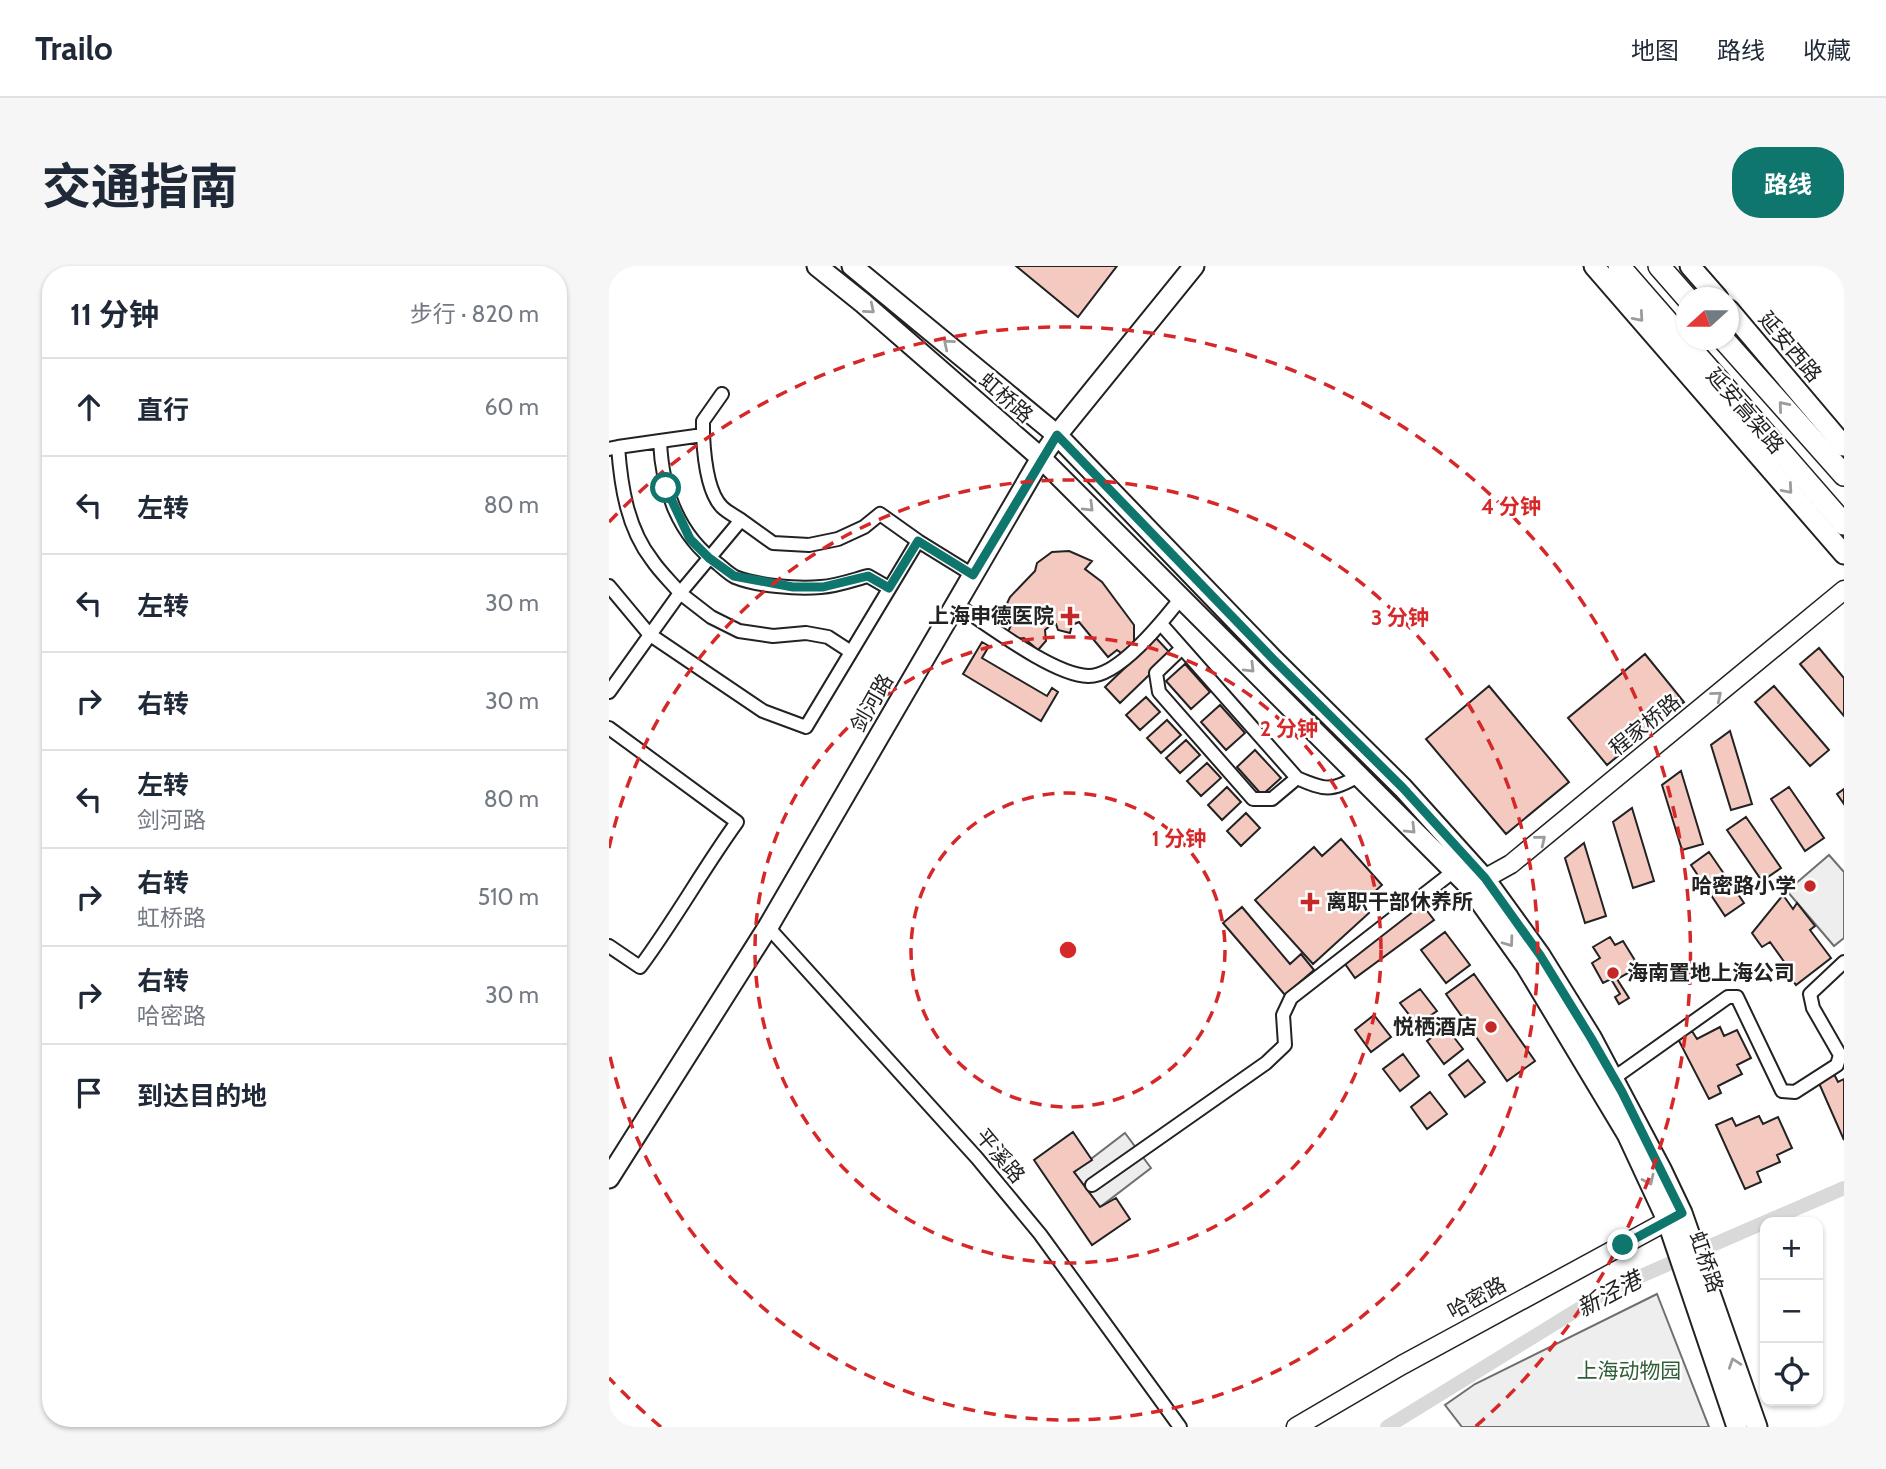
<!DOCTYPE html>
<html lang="zh">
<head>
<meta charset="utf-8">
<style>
  body { margin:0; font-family:Cabin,"Noto Sans SC",sans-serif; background:#f6f6f7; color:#1f2937 }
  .controls { position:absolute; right:21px; bottom:21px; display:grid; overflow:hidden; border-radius:14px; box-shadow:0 2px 5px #0004 }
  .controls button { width:63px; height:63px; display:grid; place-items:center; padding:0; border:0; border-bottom:2px solid #e0e1e3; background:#fff; color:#1f2937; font:35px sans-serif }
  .compass { position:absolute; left:1067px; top:21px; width:63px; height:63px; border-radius:50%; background:#fff; box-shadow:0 2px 5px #0004; rotate:249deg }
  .stop { position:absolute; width:21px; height:21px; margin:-16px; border:5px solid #0f766e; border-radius:50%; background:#fff }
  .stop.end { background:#0f766e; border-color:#fff; box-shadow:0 2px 7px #0008 }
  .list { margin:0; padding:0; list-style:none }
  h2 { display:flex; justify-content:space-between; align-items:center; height:91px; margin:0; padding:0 28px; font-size:30px }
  h2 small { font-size:23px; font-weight:400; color:#747a83 }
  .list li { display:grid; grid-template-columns:46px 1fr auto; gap:21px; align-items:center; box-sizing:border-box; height:98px; padding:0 28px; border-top:2px solid #e0e1e3 }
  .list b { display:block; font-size:26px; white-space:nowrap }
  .list p { margin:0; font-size:23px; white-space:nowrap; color:#747a83 }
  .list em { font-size:23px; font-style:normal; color:#747a83 }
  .icon { flex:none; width:38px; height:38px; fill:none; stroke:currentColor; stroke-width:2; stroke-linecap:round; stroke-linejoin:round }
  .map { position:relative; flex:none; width:1235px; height:1161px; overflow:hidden; border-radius:28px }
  header { display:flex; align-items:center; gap:42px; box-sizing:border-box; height:98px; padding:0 35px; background:#fff; border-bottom:2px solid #e0e1e3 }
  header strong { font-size:33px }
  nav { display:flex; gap:38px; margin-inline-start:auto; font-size:24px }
  .intro { display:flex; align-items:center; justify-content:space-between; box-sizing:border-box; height:168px; padding:0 42px }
  h1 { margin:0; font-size:49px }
  .button { padding:18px 32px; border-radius:28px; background:#0f766e; color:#fff; font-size:24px; font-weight:700 }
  main { display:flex; gap:42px; padding:0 42px }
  aside { flex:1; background:#fff; border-radius:28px; box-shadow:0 2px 5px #0004 }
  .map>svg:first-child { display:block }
  .green { fill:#eee; stroke:#6f6f6f; stroke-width:2 }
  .parking { fill:#ededed; stroke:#6f6f6f; stroke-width:2 }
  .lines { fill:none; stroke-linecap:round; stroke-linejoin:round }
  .canal { stroke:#d9d9d9; stroke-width:14 }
  .building { fill:#f3c9c0; stroke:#222; stroke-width:2 }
  .street-casing { stroke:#222; stroke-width:16 }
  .secondary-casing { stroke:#222; stroke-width:21 }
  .primary-casing { stroke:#222; stroke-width:23 }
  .highway-casing { stroke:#222; stroke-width:24 }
  .street { stroke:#fff; stroke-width:12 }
  .secondary { stroke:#fff; stroke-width:18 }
  .primary { stroke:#fff; stroke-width:19 }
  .highway { stroke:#fff; stroke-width:21 }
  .oneway { stroke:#9c9c9c }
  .route { stroke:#0f766e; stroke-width:9 }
  .ring { fill:none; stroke:#d62828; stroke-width:3.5; stroke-dasharray:12 9 }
  .poi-dot { fill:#c62828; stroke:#fff; stroke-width:2.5 }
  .labels { text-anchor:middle; stroke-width:5; stroke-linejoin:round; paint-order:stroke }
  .street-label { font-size:21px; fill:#222; stroke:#fff }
  .poi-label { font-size:21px; font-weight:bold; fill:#222; stroke:#fff; text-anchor:end }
  .park-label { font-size:21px; fill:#2f5e38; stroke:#fff }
  .water-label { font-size:23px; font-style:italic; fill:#222; stroke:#fff }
  .centre { fill:#d62828; stroke:#fff; stroke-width:3.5 }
  .ring-label { font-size:21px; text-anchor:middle; font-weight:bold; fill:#d62828; stroke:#fff; stroke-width:5; stroke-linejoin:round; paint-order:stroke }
</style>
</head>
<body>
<header>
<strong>Trailo</strong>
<nav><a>地图</a><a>路线</a><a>收藏</a></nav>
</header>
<div class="intro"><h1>交通指南</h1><a class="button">路线</a></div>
<main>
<aside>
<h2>11 分钟<small>步行 · 820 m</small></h2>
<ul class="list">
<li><svg class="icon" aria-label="ahead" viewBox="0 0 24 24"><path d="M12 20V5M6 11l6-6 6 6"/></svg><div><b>直行</b></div><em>60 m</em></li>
<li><svg class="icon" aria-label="left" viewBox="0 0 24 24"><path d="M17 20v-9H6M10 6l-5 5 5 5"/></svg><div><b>左转</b></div><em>80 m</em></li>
<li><svg class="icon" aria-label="left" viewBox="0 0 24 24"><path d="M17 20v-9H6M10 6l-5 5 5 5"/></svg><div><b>左转</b></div><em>30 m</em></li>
<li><svg class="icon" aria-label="right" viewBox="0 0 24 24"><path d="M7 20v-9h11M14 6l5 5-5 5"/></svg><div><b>右转</b></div><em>30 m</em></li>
<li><svg class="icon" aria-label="left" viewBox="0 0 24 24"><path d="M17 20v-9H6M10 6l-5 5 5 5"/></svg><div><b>左转</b><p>剑河路</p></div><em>80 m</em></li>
<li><svg class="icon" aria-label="right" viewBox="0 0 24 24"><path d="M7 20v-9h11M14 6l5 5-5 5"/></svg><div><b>右转</b><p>虹桥路</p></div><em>510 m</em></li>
<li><svg class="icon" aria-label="right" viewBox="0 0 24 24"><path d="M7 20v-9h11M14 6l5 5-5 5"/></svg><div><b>右转</b><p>哈密路</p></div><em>30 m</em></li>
<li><svg class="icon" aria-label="arrive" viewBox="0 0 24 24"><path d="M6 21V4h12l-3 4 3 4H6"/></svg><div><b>到达目的地</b></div></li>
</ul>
</aside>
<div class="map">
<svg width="1235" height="1161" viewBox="0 0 1235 1161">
  <rect width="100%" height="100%" fill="#fff"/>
  <path class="green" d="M1220,589l15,17v66l-10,8 -47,-55z
    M1048,1028l52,133h-247l-17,-22 30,-21z"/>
  <path class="parking" d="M516,867l26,35 -51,39 -26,-35z"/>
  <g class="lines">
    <path class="canal" d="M778,1161l224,-138 233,-101"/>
  </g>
  <path class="building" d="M407,0h101l-39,51z
    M460,285l23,10 -7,8 17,13 32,43v16l-9,15 -8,-6 -9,7 -29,-35 -7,3 -2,8 -12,-3 -2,-6 -6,2 -5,4 1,11 -8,9 -14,-12 -9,1 -7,-7 3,-7 -8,-13 7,-15 25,-26 2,-8 15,-11z
    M547,372l15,16 -51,49 -15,-16z
    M373,376l7,4 -7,12 65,38 5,-8 6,4 -17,29 -78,-47z
    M1210,382l25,30v38l-44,-52z
    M1036,388l39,48 -77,63 -39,-47z
    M576,398l25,28 -19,17 -25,-28z
    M880,420l80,96 -63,52 -80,-95z
    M1165,420l55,64 -19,16 -55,-64z
    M537,431l14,15 -20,18 -14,-15z
    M611,439l25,28 -19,17 -25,-28z
    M558,454l14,15 -20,18 -14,-15z
    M1121,465l22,73 -21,6 -20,-65z
    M577,474l14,15 -20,18 -14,-15z
    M646,484l26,28 -19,17 -25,-28z
    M598,497l14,15 -20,18 -14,-15z
    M1072,505l22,73 -21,6 -20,-65z
    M618,521l14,15 -19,18 -14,-15z
    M1180,521l35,51 -19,13 -34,-52z
    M1235,523v15l-7,-10z
    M1023,542l22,73 -21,7 -20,-66z
    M637,547l14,15 -19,18 -14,-15z
    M1137,551l35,51 -19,13 -35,-51z
    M732,573l41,46 -21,19 8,9 -56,51 -58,-64 59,-53 8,9z
    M975,577l22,73 -21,7 -20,-65z
    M1100,586l35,51 -19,13 -34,-51z
    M1174,629l10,14 4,-6 18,23 -5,4 21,28 -35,27 -11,-15v-7l-15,-21 -8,5 -10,-14z
    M812,637l13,17 -79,58 -12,-17z
    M633,641l48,57 11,-10 13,16 -29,25 -62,-72z
    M836,666l25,33 -24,18 -25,-33z
    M1001,671l5,8 8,-4 16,26 -22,12 12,19 -10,6 -4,-7 5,-3 -9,-15 -8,4 -11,-20 8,-5 -7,-11z
    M865,708l61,87 -28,20 -61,-87z
    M811,723l17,22 -20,14 -17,-22z
    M765,749l17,22 -20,15 -16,-22z
    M837,761l17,22 -19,15 -17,-23z
    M1111,761l4,9 13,-6 14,28 -14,7 5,9 -24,12 3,7 -12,6 -31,-60 14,-8 5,8z
    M794,788l16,22 -19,15 -17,-22z
    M859,794l17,22 -20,15 -16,-22z
    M1225,808l4,8 6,-3v61l-26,-59z
    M821,826l17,22 -20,15 -16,-22z
    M1150,850l4,8 15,-7 14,31 -15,7 3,7 -23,10 4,10 -16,7 -29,-64 16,-7 4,8z
    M464,866l19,28 -18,12 26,35 16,-9 14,21 -38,26 -58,-85z"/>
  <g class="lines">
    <defs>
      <path id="street" d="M94,169v-14l19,-27
        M51,175l43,-6c1,20 4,57 19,72 5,5 13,9 19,13
        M9,181l42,-6c2,48 18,94 58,123 5,4 11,10 17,13 22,9 62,12 86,10 16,-1 32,-7 47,-11l21,12
        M0,183l9,-2c3,39 9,81 34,113 8,12 19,22 28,33l-71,99
        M0,320l40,48 114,77 43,16 112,-186 55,34
        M347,338c31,20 97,71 132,72 31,1 75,-55 93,-78
        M552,358l136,154c27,12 35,14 61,-2
        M573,382l-26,25 3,19 94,107h19l25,-21
        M242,386l-23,-15 -22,-4 -33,3 -34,-5 -28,-14 -31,-24 61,-73 32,23 36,2 29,-6 26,-12 16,-13 38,27
        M0,462l128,94c-34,47 -62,98 -97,145l-31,-21
        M159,661l209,231 63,76 140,193
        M1005,812l114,-81h9l45,94 13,1 42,-27 3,-10 -27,-47 -3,-14 34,-32
        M483,919l174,-122 19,-18 -2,-30 8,-17 163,-127"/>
      <path id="secondary" d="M866,618l36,-20 333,-274
        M687,1161l106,-62 276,-150"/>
      <path id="primary" d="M208,0l46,37 178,155 428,428 57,80 101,168 40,86 70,207
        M243,0l205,169 215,223 131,130 82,91 55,76 51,82 71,134 20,42 75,214
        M985,0l250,288
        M1081,0l28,32
        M1120,44l115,136
        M0,912l159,-251 273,-469 16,-23 137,-169"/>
      <path id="highway" d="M1010,0l225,258
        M1050,0l28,32
        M1115,74l120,135"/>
    </defs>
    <use href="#street" class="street-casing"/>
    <use href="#secondary" class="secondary-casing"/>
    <use href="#primary" class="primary-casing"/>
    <use href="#highway" class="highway-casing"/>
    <use href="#street" class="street"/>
    <use href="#secondary" class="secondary"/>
    <use href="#primary" class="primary"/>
    <use href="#highway" class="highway"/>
  </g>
  <defs><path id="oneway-chevron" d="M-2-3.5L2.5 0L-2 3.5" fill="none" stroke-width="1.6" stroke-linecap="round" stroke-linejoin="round" transform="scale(1.75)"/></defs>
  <g class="oneway">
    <use href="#oneway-chevron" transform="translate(261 43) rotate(40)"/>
    <use href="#oneway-chevron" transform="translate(1030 51) rotate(49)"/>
    <use href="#oneway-chevron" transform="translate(339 78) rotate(-140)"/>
    <use href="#oneway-chevron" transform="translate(1174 140) rotate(-131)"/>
    <use href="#oneway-chevron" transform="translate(1179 223) rotate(49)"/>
    <use href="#oneway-chevron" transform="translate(480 241) rotate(45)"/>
    <use href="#oneway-chevron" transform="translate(641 402) rotate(45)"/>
    <use href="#oneway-chevron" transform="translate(1108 430) rotate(-40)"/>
    <use href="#oneway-chevron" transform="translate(802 563) rotate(45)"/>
    <use href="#oneway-chevron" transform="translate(932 574) rotate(-39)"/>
    <use href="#oneway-chevron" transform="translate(900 676) rotate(54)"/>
    <use href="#oneway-chevron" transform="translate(1040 914) rotate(65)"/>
    <use href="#oneway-chevron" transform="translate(1125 1097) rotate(-109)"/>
  </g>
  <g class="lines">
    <path class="route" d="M57,222l24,51 19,19 25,18 59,11h30l45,-11 21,12 29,-47 55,34 84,-140 215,223 131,130 82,90 55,77 51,83 31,54 60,121 -59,32"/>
  </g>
  <g class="ring">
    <circle cx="459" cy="684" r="157"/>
    <circle cx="459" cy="684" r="313"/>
    <path d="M0 582A470 470 0 1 1 0 786"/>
    <path d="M52 1161A627 627 0 0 1 0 1112M0 256A627 627 0 1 1 866 1161"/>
  </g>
  <g class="poi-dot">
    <path d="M457.5 339.5h7v7h7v7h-7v7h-7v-7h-7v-7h7z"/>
    <circle cx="1201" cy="620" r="7"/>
    <path d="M697.5 625.5h7v7h7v7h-7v7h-7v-7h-7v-7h7z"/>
    <circle cx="1004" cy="707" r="7"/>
    <circle cx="882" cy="761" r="7"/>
  </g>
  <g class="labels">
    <g class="street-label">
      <text transform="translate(1181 81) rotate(50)" y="7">延安西路</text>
      <text transform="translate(397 132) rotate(41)" y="7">虹桥路</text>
      <text transform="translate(1136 145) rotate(49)" y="7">延安高架路</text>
      <text transform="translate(263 437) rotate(-60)" y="7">剑河路</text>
      <text transform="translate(1036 459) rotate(-39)" y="7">程家桥路</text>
      <text transform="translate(391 890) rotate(50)" y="7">平溪路</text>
      <text transform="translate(1097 996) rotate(71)" y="7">虹桥路</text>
      <text transform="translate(868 1032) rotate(-29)" y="7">哈密路</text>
    </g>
    <g class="poi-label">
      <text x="445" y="357">上海申德医院</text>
      <text x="1187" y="627">哈密路小学</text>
      <text x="717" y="643" text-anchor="start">离职干部休养所</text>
      <text x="1018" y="714" text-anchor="start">海南置地上海公司</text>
      <text x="868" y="768">悦栖酒店</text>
    </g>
    <g class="park-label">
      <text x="1020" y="1112">上海动物园</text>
    </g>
    <g class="water-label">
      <text transform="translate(1000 1028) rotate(-28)" y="8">新泾港</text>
    </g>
  </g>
  <circle cx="459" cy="684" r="10" class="centre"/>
  <g class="ring-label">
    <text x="902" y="248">4 分钟</text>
    <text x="791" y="359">3 分钟</text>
    <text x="680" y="470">2 分钟</text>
    <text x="570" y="580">1 分钟</text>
  </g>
</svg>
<div class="controls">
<button>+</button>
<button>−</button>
<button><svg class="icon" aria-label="locate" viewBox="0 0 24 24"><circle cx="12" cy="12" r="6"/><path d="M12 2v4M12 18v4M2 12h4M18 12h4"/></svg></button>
</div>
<svg class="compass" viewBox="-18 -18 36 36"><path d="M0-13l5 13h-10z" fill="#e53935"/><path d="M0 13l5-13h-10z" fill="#747a83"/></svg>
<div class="stop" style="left:57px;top:222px"></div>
<div class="stop end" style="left:1014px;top:979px"></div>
</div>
</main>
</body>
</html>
